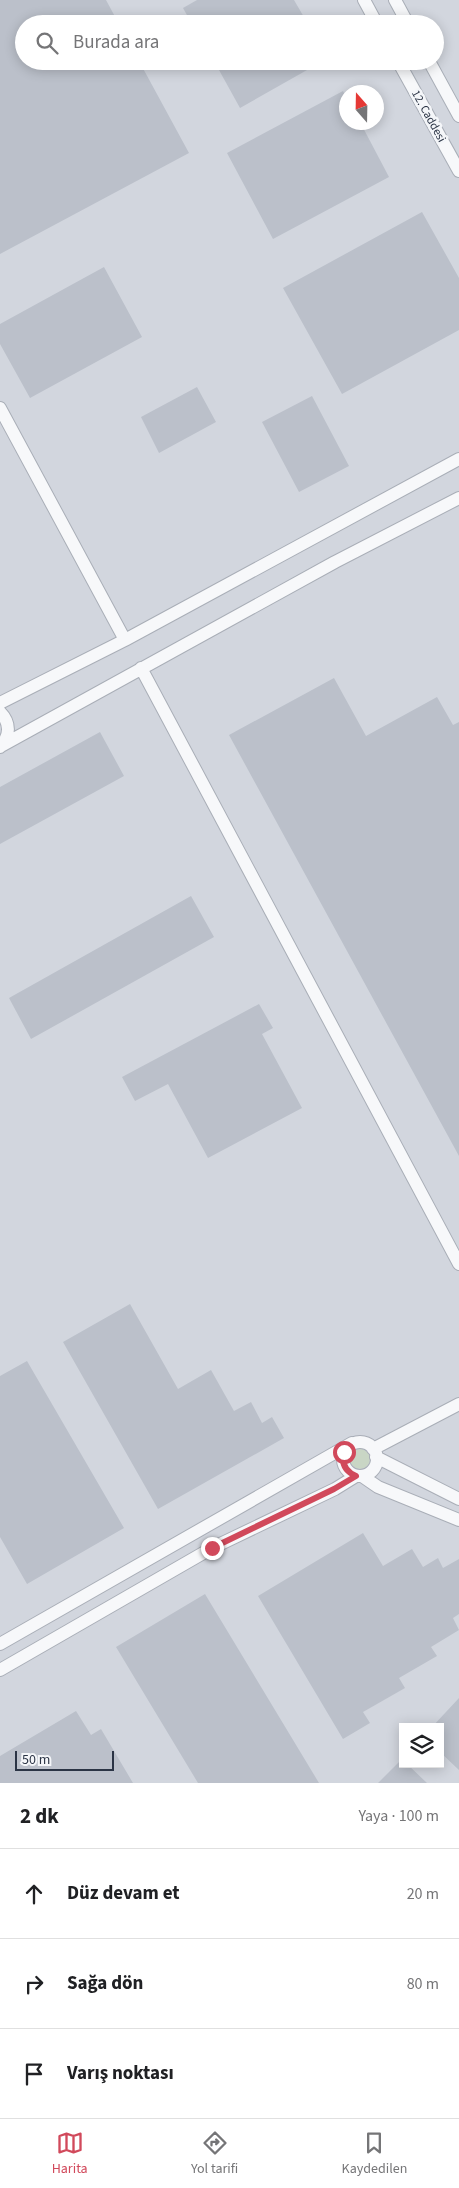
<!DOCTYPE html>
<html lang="tr">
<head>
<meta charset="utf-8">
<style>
  body { margin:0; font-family:"Source Sans 3",sans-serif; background:#f2f2f2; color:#202124 }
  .controls { position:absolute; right:15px; bottom:15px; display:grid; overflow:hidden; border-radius:0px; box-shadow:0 2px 12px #0003 }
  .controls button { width:45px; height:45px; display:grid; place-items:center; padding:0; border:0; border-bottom:1px solid #e0e0e0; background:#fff; color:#202124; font:25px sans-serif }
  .compass { position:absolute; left:339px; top:85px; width:45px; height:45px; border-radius:50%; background:#fff; box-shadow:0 2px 12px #0003; rotate:340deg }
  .scale { position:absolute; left:15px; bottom:12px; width:99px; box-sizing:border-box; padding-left:5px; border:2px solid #2b3445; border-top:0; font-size:14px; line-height:18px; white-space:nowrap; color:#2b3445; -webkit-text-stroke:4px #f4f6f9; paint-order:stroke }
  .stop { position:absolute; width:15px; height:15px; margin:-11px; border:4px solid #d1495b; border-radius:50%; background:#fff }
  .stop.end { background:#d1495b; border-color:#fff; box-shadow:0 1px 5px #0008 }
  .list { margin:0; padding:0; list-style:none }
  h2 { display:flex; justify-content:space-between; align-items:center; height:65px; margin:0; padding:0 20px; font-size:21px }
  h2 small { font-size:16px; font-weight:400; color:#757577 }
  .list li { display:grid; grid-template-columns:32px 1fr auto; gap:15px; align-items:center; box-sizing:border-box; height:90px; padding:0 20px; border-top:1px solid #e0e0e0 }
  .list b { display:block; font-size:19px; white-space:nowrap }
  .list em { font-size:16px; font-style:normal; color:#757577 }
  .icon { flex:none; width:28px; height:28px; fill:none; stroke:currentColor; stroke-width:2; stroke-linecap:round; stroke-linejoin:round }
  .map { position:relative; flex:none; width:459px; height:1783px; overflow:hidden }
  .search { position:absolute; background:#fff; box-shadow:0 2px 12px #0003; left:15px; right:15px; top:15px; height:55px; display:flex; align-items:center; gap:12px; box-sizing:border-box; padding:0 18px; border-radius:28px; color:#757577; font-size:19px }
  .sheet { height:335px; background:#fff }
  nav { display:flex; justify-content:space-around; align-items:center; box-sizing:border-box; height:70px; border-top:1px solid #e0e0e0; background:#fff; font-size:14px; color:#757577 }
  nav a { display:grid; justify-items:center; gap:2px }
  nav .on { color:#d1495b }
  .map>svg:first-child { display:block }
  .built { fill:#d2d6de; fill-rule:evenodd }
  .green { fill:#c9d6c5 }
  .building { fill:#bbc0ca }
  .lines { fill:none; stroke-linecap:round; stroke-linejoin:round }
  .minor-casing { stroke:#a9aeb7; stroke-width:14 }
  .minor { stroke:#f7f8fa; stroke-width:12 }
  .route { stroke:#d1495b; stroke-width:6 }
  .labels { text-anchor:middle; stroke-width:5; stroke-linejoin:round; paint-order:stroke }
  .street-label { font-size:12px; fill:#2b3445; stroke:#f4f6f9 }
</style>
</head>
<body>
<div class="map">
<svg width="459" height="1783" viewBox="0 0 459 1783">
  <rect width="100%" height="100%" fill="#e4e7ec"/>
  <path class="built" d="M0,0h459v1783h-459zM24,24h411v37h-411zM346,92h30v30h-30zM403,1727h37v37h-37z"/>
  <path class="green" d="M350 1459a10 10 0 1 1 20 0a10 10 0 1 1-20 0Z"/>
  <path class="building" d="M0,0h106l13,24h-95v37h115l50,92 -189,101z
    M197,0h97l14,24h-116l-9,-16z
    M214,61h109l-83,47z
    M343,91l3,6v25h14l29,55 -116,62 -46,-86z
    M422,212l37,66v52l-117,64 -59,-106z
    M104,267l38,70 -112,61 -30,-54v-20z
    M197,387l19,35 -57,31 -18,-36z
    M312,396l37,70 -50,26 -37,-70z
    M334,678l32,58 71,-39 16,28 6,-3v434l-230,-421z
    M100,732l24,44 -124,68v-57z
    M191,896l23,41 -183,102 -22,-41z
    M259,1004l14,24 -11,6 40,74 -94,50 -40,-74 -33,17 -13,-24z
    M130,1304l48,85 33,-19 23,41 17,-9 11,21 10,-6 12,21 -126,71 -95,-167z
    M27,1361l97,167 -97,56 -27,-47v-161z
    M363,1533l20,33 29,-17 11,18 15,-9 5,10 16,-9v55l-6,4 6,12 -28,17 6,9 -38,22 6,10 -42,24 7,11 -27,16 -85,-143z
    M205,1594l114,189h-121l-82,-136z
    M459,1698v72l-19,-18v-25h-8z
    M76,1711l15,24 10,-6 32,54h-133v-27z
    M402,1759l1,5h4l20,19h-49z"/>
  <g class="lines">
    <defs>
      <path id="minor" d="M364,0l13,24
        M395,0l13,24
        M398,61l61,110
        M429,61l30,55
        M0,408l125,232
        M141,668l318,596
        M0,703l125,-63 334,-181
        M0,712c11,11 10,24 0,35
        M1,746l334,-184 124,-64
        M343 1459a17 17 0 1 1 34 0a17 17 0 1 1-34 0Z
        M373,1449l86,-45
        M376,1457l83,42
        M362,1476l16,11 81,33
        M0,1644l352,-201
        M0,1670l212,-122 123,-59 21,-13"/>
    </defs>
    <use href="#minor" class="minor-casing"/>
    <use href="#minor" class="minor"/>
  </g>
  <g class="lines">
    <path class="route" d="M212,1548l122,-59 22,-13c-11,-5 -15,-13 -12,-24"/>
  </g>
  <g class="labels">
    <g class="street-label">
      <text transform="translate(429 116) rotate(61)" y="4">12. Caddesi</text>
    </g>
  </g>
</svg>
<div class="controls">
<button><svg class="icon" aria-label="layers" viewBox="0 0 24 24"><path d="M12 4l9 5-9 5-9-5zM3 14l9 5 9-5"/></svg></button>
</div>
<svg class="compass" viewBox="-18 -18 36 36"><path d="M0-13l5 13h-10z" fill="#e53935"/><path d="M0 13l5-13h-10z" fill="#757577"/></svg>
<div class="scale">50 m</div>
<div class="stop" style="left:344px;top:1452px"></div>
<div class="stop end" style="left:212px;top:1548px"></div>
<div class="search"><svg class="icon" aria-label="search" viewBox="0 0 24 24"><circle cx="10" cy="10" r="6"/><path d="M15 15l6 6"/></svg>Burada ara</div>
</div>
<section class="sheet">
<h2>2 dk<small>Yaya · 100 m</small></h2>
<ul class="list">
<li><svg class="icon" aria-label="ahead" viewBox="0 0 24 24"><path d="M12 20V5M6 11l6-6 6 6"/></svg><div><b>Düz devam et</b></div><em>20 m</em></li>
<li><svg class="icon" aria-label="right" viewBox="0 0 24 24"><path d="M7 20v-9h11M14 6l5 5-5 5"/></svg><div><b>Sağa dön</b></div><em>80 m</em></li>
<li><svg class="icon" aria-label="arrive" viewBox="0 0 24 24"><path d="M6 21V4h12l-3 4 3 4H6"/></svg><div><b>Varış noktası</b></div></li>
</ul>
</section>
<nav>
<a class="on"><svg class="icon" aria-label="map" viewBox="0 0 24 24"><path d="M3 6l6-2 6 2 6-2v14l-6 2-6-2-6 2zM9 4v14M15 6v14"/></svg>Harita</a>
<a><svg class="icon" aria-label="directions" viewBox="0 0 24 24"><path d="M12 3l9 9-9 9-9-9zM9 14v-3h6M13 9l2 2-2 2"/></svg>Yol tarifi</a>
<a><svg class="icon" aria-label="saved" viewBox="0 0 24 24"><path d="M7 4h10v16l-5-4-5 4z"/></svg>Kaydedilen</a>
</nav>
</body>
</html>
